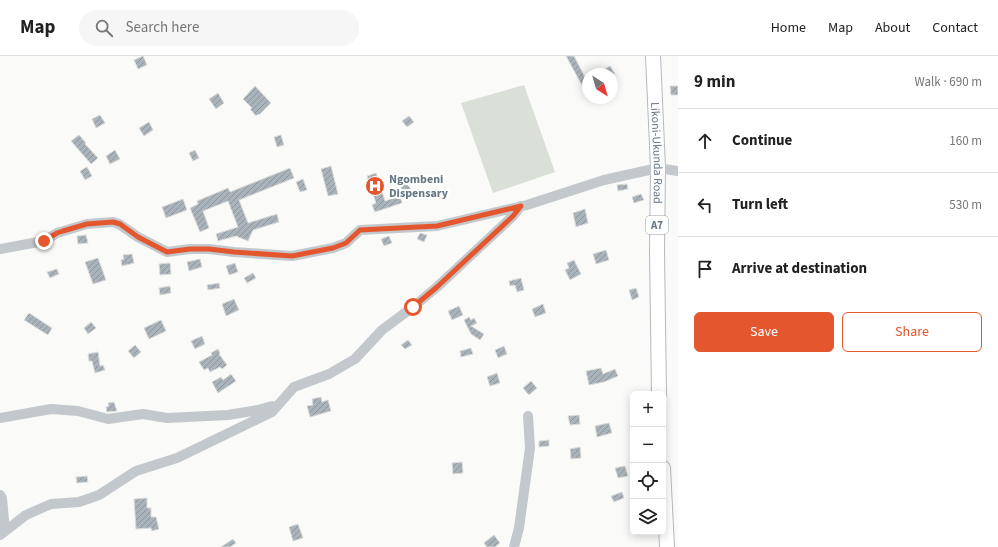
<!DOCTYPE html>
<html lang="en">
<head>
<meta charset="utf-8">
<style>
  body { margin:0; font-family:"Source Sans 3",sans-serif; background:#f6f6f6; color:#222 }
  .controls { position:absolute; right:12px; bottom:12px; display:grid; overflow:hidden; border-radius:6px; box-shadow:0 2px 10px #0003 }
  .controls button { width:36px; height:36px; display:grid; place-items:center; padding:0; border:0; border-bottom:1px solid #e0e0e0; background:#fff; color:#222; font:20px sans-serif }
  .compass { position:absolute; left:582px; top:12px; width:36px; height:36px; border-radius:50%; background:#fff; box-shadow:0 2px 10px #0003; rotate:143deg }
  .stop { position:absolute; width:12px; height:12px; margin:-9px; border:3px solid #e4572e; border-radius:50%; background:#fff }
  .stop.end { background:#e4572e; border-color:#fff; box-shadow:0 1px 4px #0008 }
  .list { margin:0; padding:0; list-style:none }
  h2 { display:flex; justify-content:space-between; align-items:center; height:52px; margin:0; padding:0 16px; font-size:17px }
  h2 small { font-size:13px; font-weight:400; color:#767676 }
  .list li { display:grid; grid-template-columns:26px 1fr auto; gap:12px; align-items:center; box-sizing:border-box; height:64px; padding:0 16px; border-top:1px solid #e0e0e0 }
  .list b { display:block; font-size:15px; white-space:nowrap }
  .list em { font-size:13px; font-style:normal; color:#767676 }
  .actions { display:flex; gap:8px; padding:12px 16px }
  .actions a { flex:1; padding:9px 0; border:1px solid #e4572e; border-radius:6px; text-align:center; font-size:14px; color:#e4572e }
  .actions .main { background:#e4572e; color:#fff }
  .icon { flex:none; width:22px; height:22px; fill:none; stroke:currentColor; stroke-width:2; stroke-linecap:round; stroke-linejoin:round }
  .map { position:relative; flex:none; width:678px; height:491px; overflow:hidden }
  header { display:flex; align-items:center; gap:24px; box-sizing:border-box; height:56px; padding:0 20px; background:#fff; border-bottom:1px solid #e0e0e0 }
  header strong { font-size:19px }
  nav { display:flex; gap:22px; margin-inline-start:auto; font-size:14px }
  .search { width:280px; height:36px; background:#f6f6f6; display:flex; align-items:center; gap:10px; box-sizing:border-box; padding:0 14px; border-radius:22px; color:#767676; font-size:15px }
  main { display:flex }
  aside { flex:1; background:#fff }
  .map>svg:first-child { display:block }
  .pitch { fill:#dadfd7 }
  .building { fill:url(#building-hatch); stroke:#dcdcda }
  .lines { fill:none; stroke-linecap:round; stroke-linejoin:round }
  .highway-casing { stroke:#b4b9bd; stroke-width:16 }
  .minor { stroke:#c3c8cc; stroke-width:10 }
  .highway { stroke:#fff; stroke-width:14 }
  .route { stroke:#e4572e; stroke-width:5 }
  .labels { text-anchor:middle; stroke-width:4; stroke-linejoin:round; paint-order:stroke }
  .shield { fill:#fff; stroke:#939fa8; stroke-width:1 }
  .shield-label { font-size:11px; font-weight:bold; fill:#657683 }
  .street-label { font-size:12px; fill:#657683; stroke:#fff }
  .poi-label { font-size:12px; font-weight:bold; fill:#657683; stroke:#fff; text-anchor:start }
</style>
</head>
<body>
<header>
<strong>Map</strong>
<div class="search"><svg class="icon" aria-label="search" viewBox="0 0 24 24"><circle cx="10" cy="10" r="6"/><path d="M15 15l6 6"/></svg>Search here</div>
<nav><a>Home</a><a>Map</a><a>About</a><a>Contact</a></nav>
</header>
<main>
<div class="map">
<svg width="678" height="491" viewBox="0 0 678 491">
  <defs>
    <pattern id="building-hatch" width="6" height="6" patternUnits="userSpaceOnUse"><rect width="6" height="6" fill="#aab3b9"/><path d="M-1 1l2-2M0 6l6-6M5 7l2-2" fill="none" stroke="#8e969c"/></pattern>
  </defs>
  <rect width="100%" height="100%" fill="#fafaf8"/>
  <path class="pitch" d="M524,29l31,87 -62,21 -32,-90z"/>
  <path class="building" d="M143,0l4,9 -9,4 -4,-9z
    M566,0h8l12,23 2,-1v9l-4,2z
    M610,10l5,8h-19z
    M255,30l16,17 -12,12 -1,-1 -2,2 -6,-7 2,-1 -9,-9z
    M670,30h8v9h-7z
    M218,37l6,10 -8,6 -7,-10z
    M100,59l5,8 -9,5 -4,-9z
    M409,60l5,6 -7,5 -5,-6z
    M149,66l4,8 -9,6 -5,-8z
    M79,79l7,8 -1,1 13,14 -7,6 -20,-23z
    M281,79l3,10 -7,2 -3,-10z
    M115,94l5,9 -10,5 -4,-8z
    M195,94l4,8 -6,3 -4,-8z
    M331,110l7,28 -10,2 -7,-27z
    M87,111l5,9 -7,4 -5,-9z
    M290,112l4,10 -55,22 9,23 29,-9 2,8 -26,8 -5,11 -12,-5 -18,5 -2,-7 22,-7 -10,-26 -25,10 6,17 -9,4 -10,-24 8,-4 -1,-3 31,-13 2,4z
    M376,117l9,28 15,-5 2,7 -27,9 -3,-7 4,-2 -9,-27z
    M403,122l9,13 -6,4 -9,-14z
    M303,123l4,11 -7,2 -4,-10z
    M627,128l1,5 -10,2 -1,-6z
    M641,138l3,6 -10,3 -2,-6z
    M183,143l4,11 -21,8 -4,-11z
    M585,153l3,14 -12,4 -3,-14z
    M420,177l7,2 -3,7 -7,-3z
    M86,179l2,8 -10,1 -1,-8z
    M389,180l3,7 -8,3 -3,-7z
    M606,194l3,10 -13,4 -3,-10z
    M132,198l2,9 -12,3 -1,-6 3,-1 -1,-4z
    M98,202l8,22 -13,4 -8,-22z
    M200,203l2,8 -13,4 -2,-9z
    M574,204l7,14 -11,6 -5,-10 4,-2 -2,-5z
    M170,207l1,11 -11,1 -1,-11z
    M235,207l3,9 -9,3 -3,-9z
    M57,213l2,5 -9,4 -3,-6z
    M253,217l3,5 -9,5 -3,-5z
    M521,222l3,12 -7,2 -2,-7 -5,1 -1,-5z
    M219,227l1,5 -12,2 -1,-5z
    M170,230l1,7 -11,2 -1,-7z
    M636,232l3,9 -7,3 -3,-10z
    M234,243l5,11 -13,6 -4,-12z
    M543,248l3,9 -11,4 -3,-8z
    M459,250l4,9 -11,5 -4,-9z
    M29,257l23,15 -4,7 -24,-15z
    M469,261l2,3 3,-2 3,5 -6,3 13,8 -4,6 -9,-6 -7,-14z
    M161,264l5,11 -17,8 -5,-11z
    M91,266l5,6 -8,6 -4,-6z
    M202,280l3,8 -10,5 -4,-8z
    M408,284l4,5 -7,4 -4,-4z
    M135,289l6,7 -7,6 -6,-7z
    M504,290l3,8 -9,4 -3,-8z
    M471,292l2,6 -12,3 -1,-6z
    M218,293l2,4 -1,1 8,11 -5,4 -2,-2 -10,5 -2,-4 -4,2 -5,-8 13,-7 -1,-2z
    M98,296l2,14 3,-1 2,5 -10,3 -3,-12h-3l-1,-7z
    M601,312l2,6 12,-5 3,7 -14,6 -15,3 -3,-14z
    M497,317l3,10 -10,3 -3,-9z
    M231,318l5,7 -18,12 -6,-11 9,-5 2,3z
    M531,325l6,7 -8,7 -6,-7z
    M321,341l1,5 6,-2 3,11 -21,6 -3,-11 6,-1 -1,-6z
    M114,346l3,9 -10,1 -1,-5 3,-1 -1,-3z
    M579,359l1,9 -10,1 -2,-9z
    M609,367l3,10 -15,4 -2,-11z
    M549,384v6l-10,1v-6z
    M580,391l1,11 -10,1 -1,-10z
    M462,406l1,11 -10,1 -1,-11z
    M625,410l3,10 -10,2 -3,-10z
    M87,420l1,6 -11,1 -1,-6z
    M622,436l2,6 -10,4 -3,-6z
    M147,442v10h4v9h5l3,12 -7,2 -1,-3 -15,1 -2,-30z
    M298,468l5,14 -10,3 -4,-14z
    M494,479l6,8 -5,4h-8l-3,-4z
    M233,483l3,4 -6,4h-9z"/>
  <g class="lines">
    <defs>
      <g id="highway">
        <path id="s1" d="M653,0l5,112 -1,84 2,142"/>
        <path d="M663,412l4,79"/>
      </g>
    </defs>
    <use href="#highway" class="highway-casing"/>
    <path class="minor" d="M0,193l44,-8 13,-8 30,-9 26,-2 6,2 19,13 29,15 23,-3h19l25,3 58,4 41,-8 13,-5 14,-13 77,-4 90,-21 77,-25 54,-12 20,3
      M0,362l51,-9 27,2 30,8 35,-5 24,4 61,-3 30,-5 14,-4
      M0,439l2,3 3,33
      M0,479l26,-20 25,-11 28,-2 20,-7 37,-24 41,-13 95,-46 22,-25 35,-13 26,-15 27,-29 31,-23 24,-20 76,-71 8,-10
      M514,491l5,-19 11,-80 -2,-32"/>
    <use href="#highway" class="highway"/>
  </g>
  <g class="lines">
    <path class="route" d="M44,185l13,-8 6,-2 24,-7 26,-2 7,2 18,13 29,15 23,-3h19l25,3 58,4 41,-8 13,-5 14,-13 77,-4 84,-20 -8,10 -76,71 -24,20"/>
  </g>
  <defs>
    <symbol id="hospital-disc" viewBox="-11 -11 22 22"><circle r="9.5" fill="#e4572e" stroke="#fff"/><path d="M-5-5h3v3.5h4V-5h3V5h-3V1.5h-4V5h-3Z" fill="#fff"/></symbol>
  </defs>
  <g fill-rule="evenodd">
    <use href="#hospital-disc" x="364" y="119" width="22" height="22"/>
  </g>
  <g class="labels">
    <rect class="shield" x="646" y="160" width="22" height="18" rx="3"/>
    <g class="shield-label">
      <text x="657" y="173">A7</text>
    </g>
    <g class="street-label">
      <text dy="4" stroke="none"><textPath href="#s1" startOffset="97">Likoni-Ukunda Road</textPath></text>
    </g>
    <g class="poi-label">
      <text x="389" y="127">Ngombeni<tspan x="389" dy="14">Dispensary</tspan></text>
    </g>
  </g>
</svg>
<div class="controls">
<button>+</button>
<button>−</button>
<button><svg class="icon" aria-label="locate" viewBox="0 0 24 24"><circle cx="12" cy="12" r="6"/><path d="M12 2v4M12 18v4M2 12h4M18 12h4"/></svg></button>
<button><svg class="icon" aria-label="layers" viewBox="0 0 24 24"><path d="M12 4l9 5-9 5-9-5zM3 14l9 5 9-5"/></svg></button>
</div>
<svg class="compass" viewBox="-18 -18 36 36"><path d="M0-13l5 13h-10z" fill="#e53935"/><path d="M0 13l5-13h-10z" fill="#767676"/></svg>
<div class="stop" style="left:413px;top:251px"></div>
<div class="stop end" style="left:44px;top:185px"></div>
</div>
<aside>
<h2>9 min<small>Walk · 690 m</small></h2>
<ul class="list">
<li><svg class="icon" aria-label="ahead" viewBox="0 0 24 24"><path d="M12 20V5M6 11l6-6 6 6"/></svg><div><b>Continue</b></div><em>160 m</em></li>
<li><svg class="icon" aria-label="left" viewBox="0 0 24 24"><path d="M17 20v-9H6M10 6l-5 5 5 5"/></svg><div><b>Turn left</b></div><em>530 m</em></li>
<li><svg class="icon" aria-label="arrive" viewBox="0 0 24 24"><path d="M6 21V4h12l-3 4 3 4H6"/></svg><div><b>Arrive at destination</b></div></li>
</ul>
<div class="actions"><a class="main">Save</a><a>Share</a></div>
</aside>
</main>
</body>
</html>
